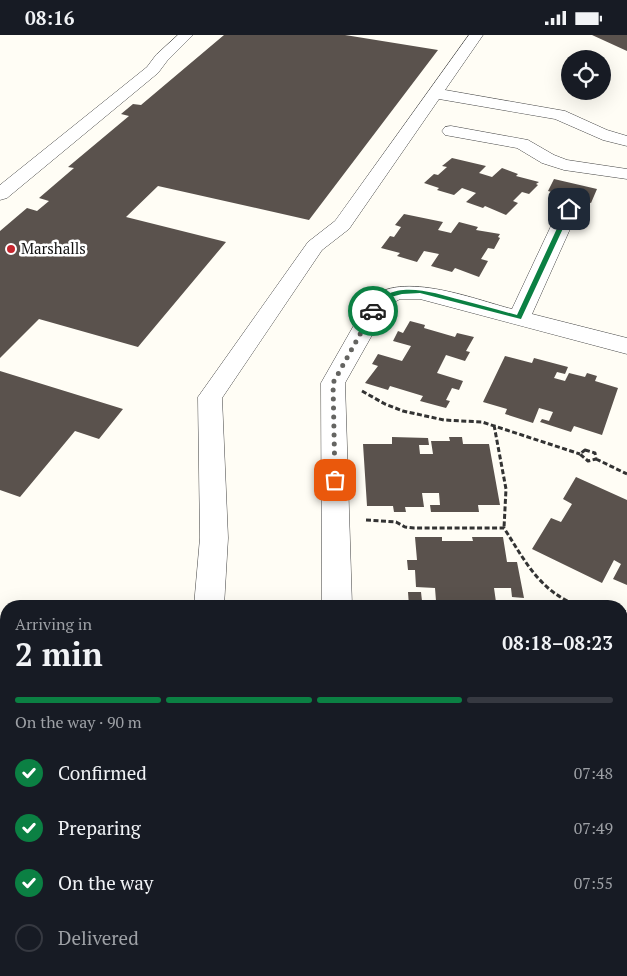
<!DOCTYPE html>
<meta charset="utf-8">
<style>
:root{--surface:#171b24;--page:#20242c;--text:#f1f3f6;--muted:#9ea1a6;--line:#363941;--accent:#0b8043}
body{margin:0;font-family:"PT Serif",serif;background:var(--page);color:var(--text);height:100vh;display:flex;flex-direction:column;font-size:19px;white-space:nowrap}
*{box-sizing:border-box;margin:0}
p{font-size:16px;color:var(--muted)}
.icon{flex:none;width:28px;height:28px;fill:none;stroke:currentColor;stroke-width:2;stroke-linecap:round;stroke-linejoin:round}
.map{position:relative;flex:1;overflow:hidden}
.drawer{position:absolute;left:0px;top:565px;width:628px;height:376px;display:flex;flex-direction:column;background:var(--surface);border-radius:20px 20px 0 0;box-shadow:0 5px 20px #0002}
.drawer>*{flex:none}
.buttons{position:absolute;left:561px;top:15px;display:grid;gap:10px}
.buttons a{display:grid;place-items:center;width:50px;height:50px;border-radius:50%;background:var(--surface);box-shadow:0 5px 20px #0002;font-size:25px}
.pin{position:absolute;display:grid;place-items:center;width:42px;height:42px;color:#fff;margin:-21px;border-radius:10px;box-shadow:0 2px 8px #0006}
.courier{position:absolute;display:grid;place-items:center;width:50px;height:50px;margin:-25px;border:4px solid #0b8043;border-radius:50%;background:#fff;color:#222;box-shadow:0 1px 6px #0007}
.head em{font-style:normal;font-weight:700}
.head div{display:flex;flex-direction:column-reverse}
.head{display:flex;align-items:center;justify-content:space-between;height:85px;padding:0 15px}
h1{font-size:32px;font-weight:700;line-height:38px}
.bar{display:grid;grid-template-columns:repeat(4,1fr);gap:8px 5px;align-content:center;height:60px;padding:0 15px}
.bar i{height:6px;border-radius:4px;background:var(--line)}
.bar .on{background:var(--accent)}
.bar p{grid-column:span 4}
ol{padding:0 15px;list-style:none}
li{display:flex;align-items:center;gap:15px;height:55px}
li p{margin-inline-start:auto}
li .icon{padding:5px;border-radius:50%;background:var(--accent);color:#fff;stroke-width:4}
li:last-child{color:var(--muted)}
li i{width:28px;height:28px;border:2px solid var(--line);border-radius:50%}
.status{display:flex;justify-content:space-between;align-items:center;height:35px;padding:0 25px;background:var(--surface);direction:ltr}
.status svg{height:14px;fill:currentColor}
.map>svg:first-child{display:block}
</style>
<div class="status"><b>08:16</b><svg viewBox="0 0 49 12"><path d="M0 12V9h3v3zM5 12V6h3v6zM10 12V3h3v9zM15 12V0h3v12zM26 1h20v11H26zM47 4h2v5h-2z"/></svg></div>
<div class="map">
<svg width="627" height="941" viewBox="0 0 627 941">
<rect width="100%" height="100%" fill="#fffdf5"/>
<path fill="#5a524d" d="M224 0H345L438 15 309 185 158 151 126 182 226 207 138 312 39 284 0 323V196L27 173 37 176 49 166 39 163 74 133 68 132 129 81 121 79 133 69 141 70Z
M592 0H627V16Z
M452 123 486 131 479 138 492 142 502 133 518 139 516 141 539 147 536 149 538 150 529 159 522 157 513 166 518 168 506 180 485 171 483 173 466 167 476 158 462 153 454 160 437 155 439 153 424 148 434 139 438 140 447 132 442 131Z
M554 144 597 154 591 168 548 156Z
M404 179 443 187 438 195 451 198 459 187 478 192 476 195 500 199 498 202 500 203 494 214 488 213 481 224 488 226 479 242 455 233 452 237 431 231 439 219 424 216 417 227 397 221 400 218 381 213 390 201 394 202 401 192 395 190Z
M410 286 425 290 424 293 455 302 457 298 474 302 466 316 470 317 465 326 446 320 437 338 463 346 459 355 452 353 446 365 450 366 446 373 420 366 423 361 390 351 388 355 365 348 378 331 372 329 378 319 402 326 411 311 393 306 398 296 403 298Z
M505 321 532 328 534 323 568 332 565 339 557 337 554 343 565 346 569 338 585 342 587 338 597 341 595 346 618 353 602 400 574 391 571 397 540 387 542 384 549 386 553 377 539 373 533 388 505 379 507 374 483 367Z
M0 336 123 374 99 404 75 396 20 462 0 455Z
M392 402 428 403 429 410H419L420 419H433L431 406H450L449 402H462L463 409H489L500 470H478L479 477H431L430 470H440L439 458H422L424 472H405L406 477H394L393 471H367L363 409H392Z
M576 442 627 465V550L613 544 621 529 614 525 602 548 532 514 551 483 561 487 572 469 563 464Z
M415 502H442V506H473L472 502H503L507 527H517L524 563 512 562 511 553H494L496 567 515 568 516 571H409L408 557H421L422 566H436L435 553 416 552 415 535H408L407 525H417Z
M621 602H627V746H621Z
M0 603H6V935H121L120 941H0Z"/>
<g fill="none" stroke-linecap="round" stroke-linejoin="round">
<defs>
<path id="minor" d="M178 0H193L167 26 158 38 7 163 0 165V150L147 32 156 20Z
M469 0H483L445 55 565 76 607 95 627 101V111L603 105 555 84 439 64 349 194 322 215 222 363 228 503 224 571H194L200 503 198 362 308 207 335 186Z
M451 91 528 105 554 120 567 125 627 134V144L564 135 542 128 517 113 445 100 442 96 445 92Z
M569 168 576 170 579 174 532 279 627 303V319L420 264H400L389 270 345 348 352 571H322L321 348 366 269C392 231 476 265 512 274L559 174 562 170Z
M621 872H627V912H621Z
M158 935H198V941H158Z"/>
</defs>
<use href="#minor" stroke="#444" stroke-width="1"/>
<path stroke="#333" stroke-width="3" stroke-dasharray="5 2.5" stroke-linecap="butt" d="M362 356 385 369 403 376 444 385 482 387 580 419
M494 390 506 454 504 493
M585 415 595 418 596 424 588 426 580 419Z
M596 424 627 439
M366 485 396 487 405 492 414 493H504C525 526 540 557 579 571
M621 576 627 577"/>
<use href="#minor" fill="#fff" fill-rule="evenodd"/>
</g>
<path fill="#0b8043" d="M569 172 572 174 521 284 420 258 402 259 387 263 380 270 375 277 370 276C389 242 431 257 461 265 480 270 498 275 517 280L566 174Z"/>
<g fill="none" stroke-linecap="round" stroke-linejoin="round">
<path stroke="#646461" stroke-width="5" stroke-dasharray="0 9" d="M335 445 333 348 373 276"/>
</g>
<circle fill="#c4262e" stroke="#fff" stroke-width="2" cx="11" cy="214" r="5"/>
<g text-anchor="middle" stroke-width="5" stroke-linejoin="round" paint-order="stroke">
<g font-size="15" fill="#111" stroke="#fff" text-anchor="start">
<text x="21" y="219">Marshalls</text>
</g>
</g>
</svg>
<div class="buttons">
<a><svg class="icon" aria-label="locate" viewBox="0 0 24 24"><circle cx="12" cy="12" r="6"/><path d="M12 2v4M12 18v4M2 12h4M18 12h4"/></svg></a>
</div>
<div class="pin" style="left:335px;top:445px;background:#ea580c"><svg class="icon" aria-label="bag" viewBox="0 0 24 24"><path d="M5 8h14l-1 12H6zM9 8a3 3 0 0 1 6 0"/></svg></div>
<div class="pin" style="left:569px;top:174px;background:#1f2937"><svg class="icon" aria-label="home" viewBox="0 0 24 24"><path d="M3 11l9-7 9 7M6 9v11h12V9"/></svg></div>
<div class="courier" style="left:373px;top:276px"><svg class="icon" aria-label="car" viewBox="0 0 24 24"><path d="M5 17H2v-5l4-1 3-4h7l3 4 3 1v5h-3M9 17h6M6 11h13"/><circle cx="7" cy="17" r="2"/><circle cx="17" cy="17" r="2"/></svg></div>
<section class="drawer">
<div class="head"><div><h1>2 min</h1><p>Arriving in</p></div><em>08:18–08:23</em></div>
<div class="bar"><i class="on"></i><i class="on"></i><i class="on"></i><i></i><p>On the way · 90 m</p></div>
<ol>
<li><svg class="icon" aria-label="check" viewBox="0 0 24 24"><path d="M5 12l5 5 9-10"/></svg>Confirmed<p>07:48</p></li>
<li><svg class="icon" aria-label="check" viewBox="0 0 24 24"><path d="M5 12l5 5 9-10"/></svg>Preparing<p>07:49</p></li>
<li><svg class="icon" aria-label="check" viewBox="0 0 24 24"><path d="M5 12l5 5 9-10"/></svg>On the way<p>07:55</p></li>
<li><i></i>Delivered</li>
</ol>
</section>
</div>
